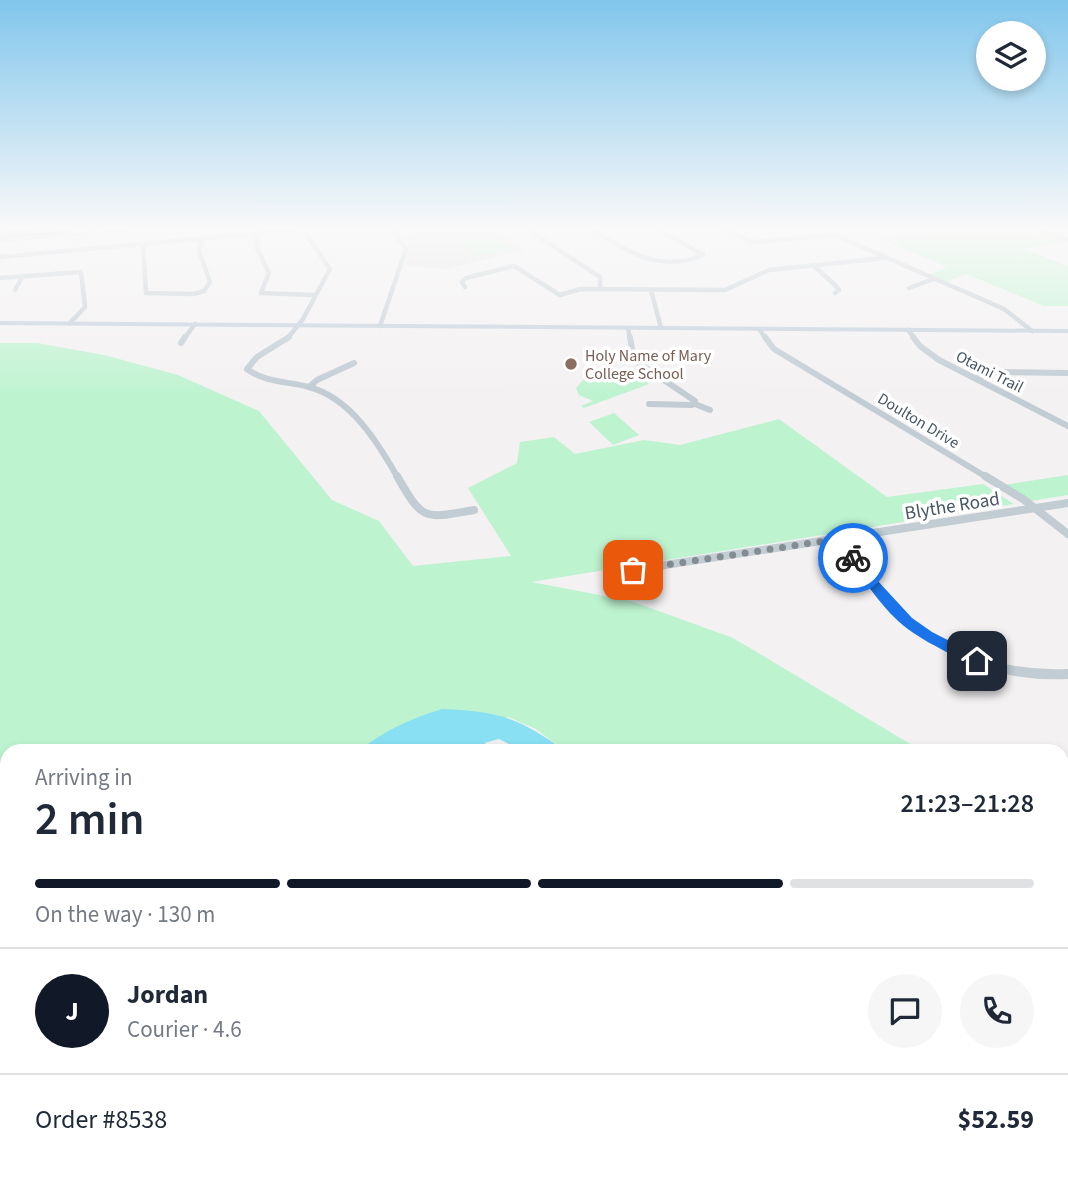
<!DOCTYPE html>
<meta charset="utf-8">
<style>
:root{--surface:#fff;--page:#f6f6f7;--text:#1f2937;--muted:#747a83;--line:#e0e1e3;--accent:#111827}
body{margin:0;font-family:"Source Sans 3",sans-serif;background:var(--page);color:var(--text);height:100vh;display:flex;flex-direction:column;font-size:26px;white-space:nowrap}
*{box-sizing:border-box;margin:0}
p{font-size:23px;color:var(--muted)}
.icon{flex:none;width:38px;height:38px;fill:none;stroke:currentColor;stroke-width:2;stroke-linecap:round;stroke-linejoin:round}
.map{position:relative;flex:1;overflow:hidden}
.details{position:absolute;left:0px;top:744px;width:1069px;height:436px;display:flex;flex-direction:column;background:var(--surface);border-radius:21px 21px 0 0;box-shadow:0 4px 10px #0003}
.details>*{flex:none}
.fabs{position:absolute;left:976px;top:21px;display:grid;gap:14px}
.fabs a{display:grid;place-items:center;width:70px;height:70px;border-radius:50%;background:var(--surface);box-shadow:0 4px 10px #0003;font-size:35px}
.pin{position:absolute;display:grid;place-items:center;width:60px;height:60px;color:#fff;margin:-30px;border-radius:14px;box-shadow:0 4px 10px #0006}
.courier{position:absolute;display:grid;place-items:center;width:70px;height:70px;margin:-35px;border:5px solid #1a73e8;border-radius:50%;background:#fff;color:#222;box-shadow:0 2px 9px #0007}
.headline em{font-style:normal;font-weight:600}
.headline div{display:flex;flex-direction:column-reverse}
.headline{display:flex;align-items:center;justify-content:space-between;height:119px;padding:0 35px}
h1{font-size:46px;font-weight:600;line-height:52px}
.bar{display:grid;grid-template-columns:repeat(4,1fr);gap:10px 7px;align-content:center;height:84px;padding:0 35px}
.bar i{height:9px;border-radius:5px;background:var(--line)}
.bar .active{background:var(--accent)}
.bar p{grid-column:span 4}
.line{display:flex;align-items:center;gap:18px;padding:0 35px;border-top:2px solid var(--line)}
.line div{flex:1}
.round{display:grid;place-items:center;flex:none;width:74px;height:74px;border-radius:37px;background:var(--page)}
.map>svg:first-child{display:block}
</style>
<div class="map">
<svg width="1068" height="1179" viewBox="0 0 1068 1179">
<rect width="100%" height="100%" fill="#f3f1f1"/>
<path fill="#e4e2e3" d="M436 230H495L525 250 446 269 406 266 409 243 404 236Z"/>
<path fill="#bef3d0" d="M960 230H1036L1068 241 1023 249 1068 266V306H1044L966 274 945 282 929 275 947 267 878 238Z
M497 234 501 242 513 250 474 256 463 239Z
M0 343H37L104 355 178 375 259 411 332 500 379 521 413 566 511 556 468 488 517 463 520 442 554 437 575 454 644 440 680 445 779 419 887 497 983 484 1014 504 531 582 631 601 733 638 912 745 915 751H565L536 729 508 717 473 751H7V1172H835L841 1179H0Z
M619 369 636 371 649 384 584 408 581 406 593 401 579 395 576 388 583 380Z
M614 413 639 435 613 445 589 422Z
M1068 475V495L1031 501 1003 485Z
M1062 914 1068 918V1179H891L886 1173 1062 1172Z"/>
<path fill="#88e0f2" d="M442 709C498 711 520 718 565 751H523L499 739 484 743 504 751H359C385 730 410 719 442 709Z"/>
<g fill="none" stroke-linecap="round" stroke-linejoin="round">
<defs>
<path id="highway" d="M44 230H71L0 238V234Z"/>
</defs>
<use href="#highway" stroke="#7190ae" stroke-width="4"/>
<path stroke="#c1ccd3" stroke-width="4.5" d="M528 230 600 277V289
M593 230C631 253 659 273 703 255L660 230
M725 230 752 242 835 235 1004 309 1032 331
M1039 230 1068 240
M257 235 256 246 269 273 261 293 315 295
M143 245 146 293 193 294 204 291 210 282 199 251 201 240
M0 257 295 230
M814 266 837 287 839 290 835 293
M0 278 81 272 85 307 70 323
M465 287 462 282 466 278 514 266 560 295 581 289 725 290 769 270 884 258
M909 288 933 279
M15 290 23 276
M651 290 661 328
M380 326 406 249 393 230
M628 328 630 339
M759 329 766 339
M908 330 915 339
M184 339 195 324
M287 339 303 319 330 269 303 230"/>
<path stroke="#c1ccd3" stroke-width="6" d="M289 337 257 357 247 369C266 383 287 381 309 387 351 398 378 443 398 478
M630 337 634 360 695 401 692 405 649 404
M765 337 774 349 988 478
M913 337 920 346 939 360 1068 426
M181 343 185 337
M976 378 996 372 1068 373
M309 387 317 380 354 363
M695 404 710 410"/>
<path stroke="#c1ccd3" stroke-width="8" d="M397 476C423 521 423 519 474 510
M985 476 1023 499 1068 534
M838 539C879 591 902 629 966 656
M633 570 1068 503"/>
<path stroke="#c1ccd3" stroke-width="10" d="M962 655C996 670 1030 676 1068 674"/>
<path fill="#c1cdd9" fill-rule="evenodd" d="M108 230H131L128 232 0 242V238Z
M0 321 1068 329V333L0 325Z"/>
<use href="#highway" fill="#86a6c2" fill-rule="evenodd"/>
</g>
<linearGradient id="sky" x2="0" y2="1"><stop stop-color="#81c6ec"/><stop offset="0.58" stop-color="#faf9f9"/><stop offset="1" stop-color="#faf9f9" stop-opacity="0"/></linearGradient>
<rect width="1068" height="395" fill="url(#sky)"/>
<path fill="#1a73e8" d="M853 554 912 618 932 632 981 657V665H972C944 650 912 637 890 613 875 597 863 578 849 561L848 558Z"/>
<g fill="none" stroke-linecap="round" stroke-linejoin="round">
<path stroke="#838c93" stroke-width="7" stroke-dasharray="0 12.6" d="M633 570 838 539 853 558"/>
</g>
<circle fill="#8d6e63" stroke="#fff" stroke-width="2.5" cx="571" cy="364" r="7"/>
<g text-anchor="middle" stroke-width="7" stroke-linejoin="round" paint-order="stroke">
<g font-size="16" fill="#785e54" stroke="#fff" text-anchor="start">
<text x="585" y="361">Holy Name of Mary<tspan x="585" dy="18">College School</tspan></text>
</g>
<g font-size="16" fill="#475560" stroke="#fff">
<text transform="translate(990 371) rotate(27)" y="6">Otami Trail</text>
<text transform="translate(919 420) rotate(31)" y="6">Doulton Drive</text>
</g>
<g font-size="19" fill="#475560" stroke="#fff">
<text transform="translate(952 505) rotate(-9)" y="7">Blythe Road</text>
</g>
</g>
</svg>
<div class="fabs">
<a><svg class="icon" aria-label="layers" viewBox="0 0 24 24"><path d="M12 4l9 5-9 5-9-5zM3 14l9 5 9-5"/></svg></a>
</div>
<div class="pin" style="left:633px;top:570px;background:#ea580c"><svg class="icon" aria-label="bag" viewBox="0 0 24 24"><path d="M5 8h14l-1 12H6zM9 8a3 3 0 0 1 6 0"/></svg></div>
<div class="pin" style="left:977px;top:661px;background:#1f2937"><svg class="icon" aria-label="home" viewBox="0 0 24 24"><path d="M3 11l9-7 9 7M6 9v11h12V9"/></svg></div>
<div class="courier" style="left:853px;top:558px"><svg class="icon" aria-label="bike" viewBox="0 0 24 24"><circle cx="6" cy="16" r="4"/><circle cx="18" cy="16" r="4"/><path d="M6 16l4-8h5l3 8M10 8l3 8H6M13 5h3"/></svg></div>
<section class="details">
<div class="headline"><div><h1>2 min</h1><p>Arriving in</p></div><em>21:23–21:28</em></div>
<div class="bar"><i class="active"></i><i class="active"></i><i class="active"></i><i></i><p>On the way · 130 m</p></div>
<div class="line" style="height:126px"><b class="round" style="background:var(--accent);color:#fff">J</b><div><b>Jordan</b><p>Courier · 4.6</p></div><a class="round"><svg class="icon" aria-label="chat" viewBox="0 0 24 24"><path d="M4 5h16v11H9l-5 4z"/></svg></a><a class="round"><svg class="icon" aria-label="phone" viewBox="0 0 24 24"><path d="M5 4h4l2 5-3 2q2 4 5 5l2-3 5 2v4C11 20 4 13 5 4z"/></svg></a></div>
<div class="line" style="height:91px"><div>Order #8538</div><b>$52.59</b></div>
</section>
</div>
